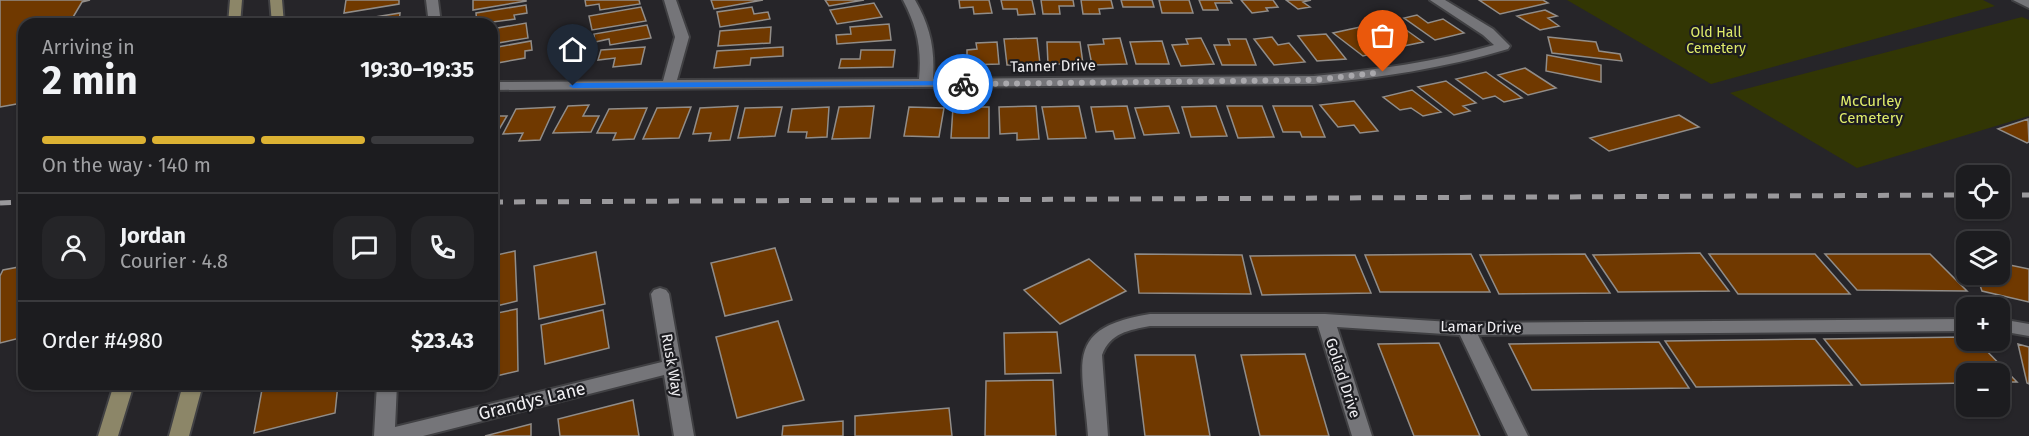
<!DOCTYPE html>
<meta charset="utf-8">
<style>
:root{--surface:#1c1c1f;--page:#252528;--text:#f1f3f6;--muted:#a0a1a4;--line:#3a3a3d;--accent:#dcb233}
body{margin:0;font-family:"Fira Sans",sans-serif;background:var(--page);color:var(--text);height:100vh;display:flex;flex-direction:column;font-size:22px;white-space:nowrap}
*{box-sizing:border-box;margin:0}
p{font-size:20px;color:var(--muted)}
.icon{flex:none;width:33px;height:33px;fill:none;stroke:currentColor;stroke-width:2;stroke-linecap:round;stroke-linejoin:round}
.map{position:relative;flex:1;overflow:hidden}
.side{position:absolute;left:18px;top:18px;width:480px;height:372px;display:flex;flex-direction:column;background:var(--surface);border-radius:18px;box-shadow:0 2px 4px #0004,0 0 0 2px var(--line)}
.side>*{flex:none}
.buttons{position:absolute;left:1956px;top:165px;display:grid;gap:12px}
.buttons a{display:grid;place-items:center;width:54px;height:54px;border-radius:12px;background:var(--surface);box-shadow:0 2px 4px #0004,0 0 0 2px var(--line);font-size:30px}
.pin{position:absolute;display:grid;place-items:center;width:51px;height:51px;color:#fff;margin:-62px -26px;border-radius:50% 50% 50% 0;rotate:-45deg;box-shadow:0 0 6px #0007}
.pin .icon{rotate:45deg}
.courier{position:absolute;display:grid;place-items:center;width:60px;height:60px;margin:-30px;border:4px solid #1a73e8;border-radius:50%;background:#fff;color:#222;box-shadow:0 2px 8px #0007}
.head em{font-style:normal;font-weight:700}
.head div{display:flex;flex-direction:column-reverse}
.head{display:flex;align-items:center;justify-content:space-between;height:102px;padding:0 24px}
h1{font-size:39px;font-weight:700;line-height:45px}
.bar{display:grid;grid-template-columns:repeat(4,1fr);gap:9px 6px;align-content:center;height:72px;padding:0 24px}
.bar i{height:8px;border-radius:4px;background:var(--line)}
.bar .active{background:var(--accent)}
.bar p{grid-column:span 4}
.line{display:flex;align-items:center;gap:15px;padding:0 24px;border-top:2px solid var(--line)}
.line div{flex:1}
.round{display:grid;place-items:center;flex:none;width:63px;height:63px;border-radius:18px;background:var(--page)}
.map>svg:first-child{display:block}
</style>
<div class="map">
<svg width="2029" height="436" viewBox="0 0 2029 436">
<rect width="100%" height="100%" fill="#262529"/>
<path fill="#323604" d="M1567 0H1983L1995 6 1711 84Z
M2022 17 2029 20V116L1857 168 1730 93Z"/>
<path fill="#703900" stroke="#918d89" stroke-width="1.5" d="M0 0H90L82 2 69 24H24V100L22 103 0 107Z
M346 0H399V4L344 13Z
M473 0H526V1L473 10Z
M585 0H639L640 4 600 10 599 4 586 6Z
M711 0H763L714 9Z
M825 0H864L829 6Z
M959 0H989L992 13 974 14 973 7 960 8Z
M1001 0H1032L1035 14 1018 15 1017 9H1003Z
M1041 0H1073L1074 6H1059L1060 14H1043Z
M1081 0H1111L1113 8 1099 9 1100 14H1083Z
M1121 0H1152L1154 7H1123Z
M1159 0H1189L1193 13H1162Z
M1199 0H1230L1232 3H1215L1218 10H1203Z
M1241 0H1273L1278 7 1266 8 1268 11 1252 13Z
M1286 0H1311L1303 2 1310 7 1298 9Z
M1479 0H1543L1548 3 1500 14Z
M874 3 882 17 837 24 830 10Z
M526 5 527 13 514 15 515 19 477 24 476 13Z
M641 7 646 21 592 30 589 16Z
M752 7 754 14 768 12 770 19 720 27 717 12Z
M1545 10 1557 16 1548 18 1559 26 1540 30 1517 16Z
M400 13 399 24H356L357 20Z
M1417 15 1428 23 1443 19 1464 33 1435 40 1404 18Z
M526 23 528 38 492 44V29Z
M1385 23 1393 29 1402 27 1423 42 1399 47 1370 26Z
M889 24 891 40 837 44 836 35 851 34 850 27Z
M647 25 651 38 610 45 609 39 595 42 594 34Z
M771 27 770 43 718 46 720 31Z
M1360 27 1391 49 1363 56 1333 33Z
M1326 34 1346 59 1317 61 1298 36Z
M1272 37 1278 45 1289 43 1305 62 1274 65 1254 39Z
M1548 37 1596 42 1599 51 1620 54 1622 61 1552 53Z
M1037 38 1040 64 1007 65 1004 39Z
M1120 38 1127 64 1092 65 1088 45 1104 44 1103 39Z
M1201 38 1214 64 1181 66 1172 45 1188 44 1186 39Z
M1228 39H1246L1256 65H1222L1214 45H1230Z
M531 41 532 50 525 51V58L492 64V48Z
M1162 41 1169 64H1136L1130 42Z
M997 42 999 64 967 65V50L977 49 976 43Z
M1047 42H1080L1083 64H1048Z
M645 47 641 64 613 67 615 58 598 60 601 50Z
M783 47V56L751 58 750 65 714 68 717 51Z
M861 50H895L893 67 839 68 841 59H860Z
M1547 55 1601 65V82L1546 71Z
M1525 68 1556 88 1528 95 1498 75Z
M1486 72 1522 98 1504 102 1495 96 1483 99 1456 79Z
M1446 81 1476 103 1463 106 1470 111 1454 115 1418 87Z
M1412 90 1441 112 1423 116 1411 108 1400 110 1383 97Z
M1354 101 1378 131 1360 133 1354 125 1338 127 1320 105Z
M589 105 583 116H599L591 132 553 133 568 106Z
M738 106 730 140 709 141 711 133 693 134 700 108Z
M874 106 870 138 832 139 839 107Z
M1036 106 1039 139 1017 140V133L1000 134 999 107Z
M1079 106 1086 138 1048 139 1042 107Z
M1127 106 1135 138 1115 139 1113 131 1096 132 1091 107Z
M1169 106 1179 133 1144 135 1135 108Z
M1216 106 1227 136 1191 137 1182 107Z
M1227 106H1262L1274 137 1238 138Z
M1273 106H1312L1325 137H1302L1300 132H1283Z
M555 107 540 140 519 141 523 133 503 134 516 109Z
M691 107 679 138 643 139 657 108Z
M782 107 775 136 738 138 745 108Z
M829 107 827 137 806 138 807 132H788L792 109Z
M909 107 944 108 939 137 904 136Z
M953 107H989V138H951Z
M647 108 634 139 613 140 616 133H597L609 109Z
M1679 115 1699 127 1609 151 1590 138Z
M492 116H507L497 133H492Z
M2028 119 2029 142 2027 143 1998 129Z
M775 248 792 300 725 316 711 263Z
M515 251 517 301 492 307V256Z
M596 252 605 304 539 319 534 266Z
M1700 253 1729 291 1618 292 1593 255Z
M1135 254 1242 255 1251 294 1139 293Z
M1471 254 1490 292H1380L1365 255Z
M1585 254 1610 293 1499 294 1480 255Z
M1709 254H1815L1850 294H1738Z
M1825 254H1930L1967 291 1857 290Z
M1355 255 1371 293 1262 295 1250 256Z
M1089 259 1126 291 1060 324 1024 290Z
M2000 263 2029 269V302L1982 291 1976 274H2000Z
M24 266V337L0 343V276L3 270Z
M517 309 518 371 492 377V314Z
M603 310 609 348 545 364 541 325Z
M778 321 804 400 737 418 716 337Z
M1057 332 1061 373 1005 374 1004 333Z
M1966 337V340H1976L2017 382H2000V374H1966V383L1861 385 1824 339Z
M1815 339 1852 385 1696 387 1665 341Z
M1659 342 1689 388 1532 390 1509 344Z
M1439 343 1480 436H1414L1378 344Z
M2018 344 2029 347V384L2027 383Z
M1305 354 1329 436H1260L1241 355Z
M1135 355H1195L1210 436H1145Z
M1053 380 1056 436H985L986 381Z
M263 384H338L335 413 254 433Z
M633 400 639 436H560L558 419Z
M949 408 952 436H855V416Z
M843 421V436H782L783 426Z
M531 424V436H485Z"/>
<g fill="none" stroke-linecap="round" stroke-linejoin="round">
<defs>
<path id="minor" d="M426 0H438L441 24H429Z
M664 0H676L689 37 677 80 919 79C922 48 917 27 903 0H915C930 26 935 48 933 79L1314 76C1374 70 1436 62 1494 45L1483 35 1430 0H1445L1493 29 1510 46 1508 49C1445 68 1379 78 1314 84L492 90V82L663 81 675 37Z
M660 288 666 290 669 294 694 436H674L664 375 423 436H374L377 384H397L395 427 662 362 651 294 654 290Z
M1150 314H1325L1466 323 1966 319V331L1478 335 1528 436H1508L1460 335 1337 327 1372 436H1352L1318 326H1150C1129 330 1110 333 1102 355L1108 436H1088C1083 364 1062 328 1150 314Z
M2000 319 2029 324V336L2000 331Z"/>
<path id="tertiary" d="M2013 0H2029V8Z"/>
<path id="secondary" d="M230 0H242L240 24H228Z
M270 0H282L284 24H272Z
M114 384H134L118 436H98Z
M183 384H203L189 436H169Z"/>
</defs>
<use href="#minor" stroke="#404043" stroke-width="4"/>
<use href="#tertiary" stroke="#404043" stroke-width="4"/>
<use href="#secondary" stroke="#404043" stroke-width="4"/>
<use href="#minor" fill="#757579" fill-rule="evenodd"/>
<use href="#tertiary" fill="#757579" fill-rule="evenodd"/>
<use href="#secondary" fill="#8c8668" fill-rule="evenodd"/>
<path stroke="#9a999c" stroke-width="5" stroke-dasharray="11 11" stroke-linecap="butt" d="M2000 195H2029
M492 202 1966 195
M0 203 24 202"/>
</g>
<path fill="#1a73e8" d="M963 81 967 84 966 85 573 88 569 86 573 83Z"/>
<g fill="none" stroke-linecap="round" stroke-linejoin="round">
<path stroke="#a9a8ac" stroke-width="6" stroke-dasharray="0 10.8" d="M963 84 1314 80 1383 72"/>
</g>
<g text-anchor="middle" stroke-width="4.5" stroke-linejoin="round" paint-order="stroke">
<g font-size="14" fill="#dfeb6a" stroke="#1c1c20">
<text x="1716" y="37">Old Hall<tspan x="1716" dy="16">Cemetery</tspan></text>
</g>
<g font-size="15" fill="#f0eff2" stroke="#1c1c20">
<text transform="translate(1053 66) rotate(-1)" y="5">Tanner Drive</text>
<text transform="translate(1481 327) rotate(1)" y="5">Lamar Drive</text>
<text transform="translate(672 365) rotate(80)" y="5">Rusk Way</text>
<text transform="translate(1343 378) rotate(72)" y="5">Goliad Drive</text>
</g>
<g font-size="15" fill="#dfeb6a" stroke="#1c1c20">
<text x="1871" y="106">McCurley<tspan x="1871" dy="17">Cemetery</tspan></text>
</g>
<g font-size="18" fill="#f0eff2" stroke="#1c1c20">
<text transform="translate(532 401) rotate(-14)" y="6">Grandys Lane</text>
</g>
</g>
</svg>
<div class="buttons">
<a><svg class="icon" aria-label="locate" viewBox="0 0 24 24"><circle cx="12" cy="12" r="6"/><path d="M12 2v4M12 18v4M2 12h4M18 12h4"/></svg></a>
<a><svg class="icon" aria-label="layers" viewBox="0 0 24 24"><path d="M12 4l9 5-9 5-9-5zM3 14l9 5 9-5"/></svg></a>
<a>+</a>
<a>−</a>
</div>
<div class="pin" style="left:1383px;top:72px;background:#ea580c"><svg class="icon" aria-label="bag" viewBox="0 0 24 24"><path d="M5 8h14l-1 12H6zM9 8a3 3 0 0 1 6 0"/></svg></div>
<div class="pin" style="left:573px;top:86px;background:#1f2937"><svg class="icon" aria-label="home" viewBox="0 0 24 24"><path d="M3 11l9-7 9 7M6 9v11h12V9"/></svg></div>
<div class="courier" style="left:963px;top:84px"><svg class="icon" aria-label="bike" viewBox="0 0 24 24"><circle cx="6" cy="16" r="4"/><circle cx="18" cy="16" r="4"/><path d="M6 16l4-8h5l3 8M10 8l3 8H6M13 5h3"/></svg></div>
<section class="side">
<div class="head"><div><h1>2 min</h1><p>Arriving in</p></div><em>19:30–19:35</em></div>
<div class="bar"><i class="active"></i><i class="active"></i><i class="active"></i><i></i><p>On the way · 140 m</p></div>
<div class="line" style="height:108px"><a class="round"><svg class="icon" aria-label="person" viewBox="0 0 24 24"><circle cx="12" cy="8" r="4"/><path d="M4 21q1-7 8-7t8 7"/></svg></a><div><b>Jordan</b><p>Courier · 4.8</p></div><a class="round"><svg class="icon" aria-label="chat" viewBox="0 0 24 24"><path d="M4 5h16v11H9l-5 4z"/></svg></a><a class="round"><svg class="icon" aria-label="phone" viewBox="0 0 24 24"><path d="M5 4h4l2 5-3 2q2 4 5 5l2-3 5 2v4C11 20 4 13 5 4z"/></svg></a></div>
<div class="line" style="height:78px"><div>Order #4980</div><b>$23.43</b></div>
</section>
</div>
